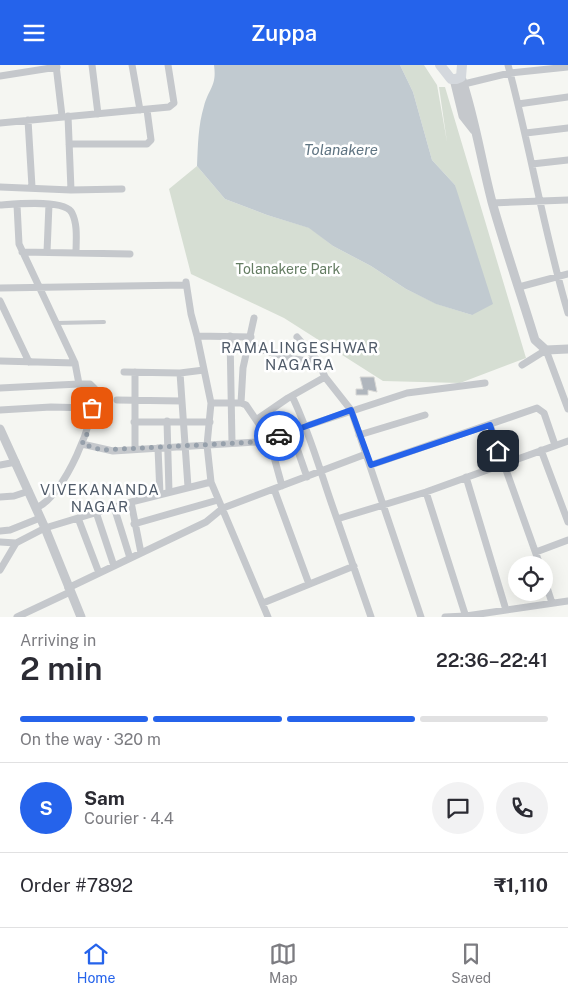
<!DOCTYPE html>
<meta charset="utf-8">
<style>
:root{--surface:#fff;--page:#f2f2f3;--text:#2b2b33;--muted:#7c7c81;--line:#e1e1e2;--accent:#2563eb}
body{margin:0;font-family:"Public Sans",sans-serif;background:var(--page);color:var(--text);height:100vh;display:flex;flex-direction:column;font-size:19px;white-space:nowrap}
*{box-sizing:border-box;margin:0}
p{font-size:16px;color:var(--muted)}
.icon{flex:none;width:28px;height:28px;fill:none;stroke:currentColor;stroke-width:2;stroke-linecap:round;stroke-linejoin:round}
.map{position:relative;height:552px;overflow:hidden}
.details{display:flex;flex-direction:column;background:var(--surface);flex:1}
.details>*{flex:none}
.controls{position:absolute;left:508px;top:491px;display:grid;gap:10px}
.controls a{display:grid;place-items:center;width:45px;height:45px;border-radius:50%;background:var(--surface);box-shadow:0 5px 20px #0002;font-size:25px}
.pin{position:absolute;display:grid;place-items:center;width:42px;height:42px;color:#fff;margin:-21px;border-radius:10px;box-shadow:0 2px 8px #0006}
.courier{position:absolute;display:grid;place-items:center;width:50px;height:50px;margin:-25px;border:4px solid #2563eb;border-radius:50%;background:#fff;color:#222;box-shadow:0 1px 6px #0007}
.overview em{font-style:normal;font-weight:600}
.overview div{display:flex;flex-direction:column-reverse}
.overview{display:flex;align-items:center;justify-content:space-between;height:85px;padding:0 20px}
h1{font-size:32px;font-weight:600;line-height:38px}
.bar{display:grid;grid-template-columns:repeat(4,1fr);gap:8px 5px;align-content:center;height:60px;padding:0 20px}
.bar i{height:6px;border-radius:4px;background:var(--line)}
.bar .on{background:var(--accent)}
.bar p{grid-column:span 4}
.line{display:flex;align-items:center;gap:12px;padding:0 20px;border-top:1px solid var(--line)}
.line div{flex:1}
.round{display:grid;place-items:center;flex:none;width:52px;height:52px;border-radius:26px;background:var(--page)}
header{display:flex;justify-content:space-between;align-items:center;height:65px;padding:0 20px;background:var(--accent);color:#fff;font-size:22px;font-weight:600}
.tab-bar{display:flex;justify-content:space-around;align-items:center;height:70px;border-top:1px solid var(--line);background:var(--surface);font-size:14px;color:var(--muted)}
.tab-bar a{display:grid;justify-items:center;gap:2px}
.tab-bar .on{color:var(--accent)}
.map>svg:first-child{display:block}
</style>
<header><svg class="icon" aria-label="menu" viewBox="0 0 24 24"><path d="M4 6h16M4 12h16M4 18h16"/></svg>Zuppa<svg class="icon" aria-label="person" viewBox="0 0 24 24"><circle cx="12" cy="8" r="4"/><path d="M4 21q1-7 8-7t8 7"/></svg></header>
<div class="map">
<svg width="568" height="552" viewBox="0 0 568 552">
<rect width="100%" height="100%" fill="#f5f6f2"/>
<path fill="#d6ded3" d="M400 0H424L437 20 447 77 439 22H445L526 293 460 318 383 316 284 253 191 209 169 124 197 101 225 134 267 150 310 163 333 181 371 201 406 224 437 239 472 250 455 120 432 95 413 27Z"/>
<path fill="#c1cad0" d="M214 0H400L413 27 432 95 455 120 493 239 472 250 436 239 406 224 371 201 333 181 309 163 267 150 225 134 197 101C198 80 198 61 204 41 209 23 217 21 214 0Z"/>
<path fill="#b0b6bd" stroke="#d7d7d5" d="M360 312H374L377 327 368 325V330H356V324H363Z"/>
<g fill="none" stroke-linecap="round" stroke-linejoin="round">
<path stroke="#c5c8cc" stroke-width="4" d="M56 258 104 257"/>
<path stroke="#c5c8cc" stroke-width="7" d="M56 0 62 51
M92 0 98 49
M132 0 140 45
M508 0C530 82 544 167 568 248
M0 11 57 2
M464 19 510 8 568 2
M518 39 568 32
M68 51 71 125
M28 55 32 122
M0 58 169 42 174 38 168 0
M526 68 568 63
M69 79H147L151 75 147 45
M532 99 568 95
M0 122 71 125 122 124
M492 138 568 135
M0 140C15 139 66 134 72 148 78 160 76 175 76 188
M17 140 19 179 75 298 79 319
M22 187 130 189
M47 187 49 139
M186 217 191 249 197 271 211 338 207 380 211 417 268 552
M519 222 568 209
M0 223 186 220
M0 236 29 297
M197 271 251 272
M230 271 232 378
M297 272 318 296 325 312 351 345 421 552
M248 280C271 287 294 297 318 296
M0 296 75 298
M522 300 546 285 568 344
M124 307 180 308 204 305
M135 307V384
M180 308 188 422
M0 323 79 319H90L95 324C96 354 65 431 36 443
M292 331C311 370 322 413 337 454
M117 335 182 336
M211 338H241L246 340 269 374 282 421
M241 338 243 303 254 253
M0 345 51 342 92 343
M256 355 288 333 325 312
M167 356 169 427
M134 357H210
M490 360 540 500
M291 366 307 412
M359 370 425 350
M82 379 113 386 257 377 407 328 485 318
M158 383 160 429
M541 385 568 457
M0 400 16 397
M371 400 537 343 544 348 555 380
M466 412 506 545
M274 424 309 519
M426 427 466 552
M0 432 14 431 29 426
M131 437 141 488
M114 442 130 493
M96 447 114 501
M78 453 99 508
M134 459 218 435
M0 466 10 465 40 453
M0 477 16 478
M536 487 568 475
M0 505 16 478 45 463 131 437 211 417
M544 513 552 538
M68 523 206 457 223 443 366 389
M263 538 354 501
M17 552 70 527
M371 552 337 454 426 427 568 376
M445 552 466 551 568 536"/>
<path stroke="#c5c8cc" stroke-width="9" d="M461 12C475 53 481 95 492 137 505 183 521 229 535 275L546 285 568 284
M454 14 463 51 474 65
M0 364 45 463 81 552"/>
<path stroke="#d4d8dd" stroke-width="10" d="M440 0 451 14H456L461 12 462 0"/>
</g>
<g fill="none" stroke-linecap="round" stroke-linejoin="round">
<path stroke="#96a0ab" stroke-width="5" stroke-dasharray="0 9" d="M92 343 87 369 82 379 102 385 257 377 279 371"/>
<path stroke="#2563eb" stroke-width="6" d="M279 371 351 345 371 400 490 360 498 386"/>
</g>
<g text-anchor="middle" stroke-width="5" stroke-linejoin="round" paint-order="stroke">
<g font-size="14" fill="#647c62" stroke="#fff">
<text x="288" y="209">Tolanakere Park</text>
</g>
<g font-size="15" font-style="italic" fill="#5f7482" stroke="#fff">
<text x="341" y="90">Tolanakere</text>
</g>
<g font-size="15" letter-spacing="1" fill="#515c6a" stroke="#fff">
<text x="300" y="288">RAMALINGESHWAR<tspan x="300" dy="17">NAGARA</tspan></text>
<text x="100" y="430">VIVEKANANDA<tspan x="100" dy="17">NAGAR</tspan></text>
</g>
</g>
</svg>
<div class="controls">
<a><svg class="icon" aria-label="locate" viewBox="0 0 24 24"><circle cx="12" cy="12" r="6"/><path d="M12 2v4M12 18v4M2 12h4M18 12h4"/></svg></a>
</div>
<div class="pin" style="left:92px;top:343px;background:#ea580c"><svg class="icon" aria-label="bag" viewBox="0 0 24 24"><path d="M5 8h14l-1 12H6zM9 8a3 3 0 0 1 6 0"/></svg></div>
<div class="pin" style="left:498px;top:386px;background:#1f2937"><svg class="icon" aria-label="home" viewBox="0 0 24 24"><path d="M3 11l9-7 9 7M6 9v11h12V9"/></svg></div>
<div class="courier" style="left:279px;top:371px"><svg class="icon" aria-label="car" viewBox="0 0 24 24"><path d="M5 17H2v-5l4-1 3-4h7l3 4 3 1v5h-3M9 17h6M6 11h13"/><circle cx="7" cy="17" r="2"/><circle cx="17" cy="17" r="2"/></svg></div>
</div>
<section class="details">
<div class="overview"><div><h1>2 min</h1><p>Arriving in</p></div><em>22:36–22:41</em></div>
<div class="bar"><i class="on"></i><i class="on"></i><i class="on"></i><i></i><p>On the way · 320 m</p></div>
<div class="line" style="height:90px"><b class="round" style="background:var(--accent);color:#fff">S</b><div><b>Sam</b><p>Courier · 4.4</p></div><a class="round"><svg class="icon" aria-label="chat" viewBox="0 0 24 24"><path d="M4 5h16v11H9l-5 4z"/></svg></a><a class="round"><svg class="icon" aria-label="phone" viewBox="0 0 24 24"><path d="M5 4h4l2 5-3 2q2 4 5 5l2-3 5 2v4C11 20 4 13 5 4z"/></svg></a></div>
<div class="line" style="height:65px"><div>Order #7892</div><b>₹1,110</b></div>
</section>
<nav class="tab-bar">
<a class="on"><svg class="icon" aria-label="home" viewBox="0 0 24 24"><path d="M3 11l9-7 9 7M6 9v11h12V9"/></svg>Home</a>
<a><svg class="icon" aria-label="map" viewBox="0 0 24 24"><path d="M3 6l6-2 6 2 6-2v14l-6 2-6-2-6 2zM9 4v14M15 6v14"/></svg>Map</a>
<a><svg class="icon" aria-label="saved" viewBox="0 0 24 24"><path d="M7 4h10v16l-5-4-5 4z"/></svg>Saved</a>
</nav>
